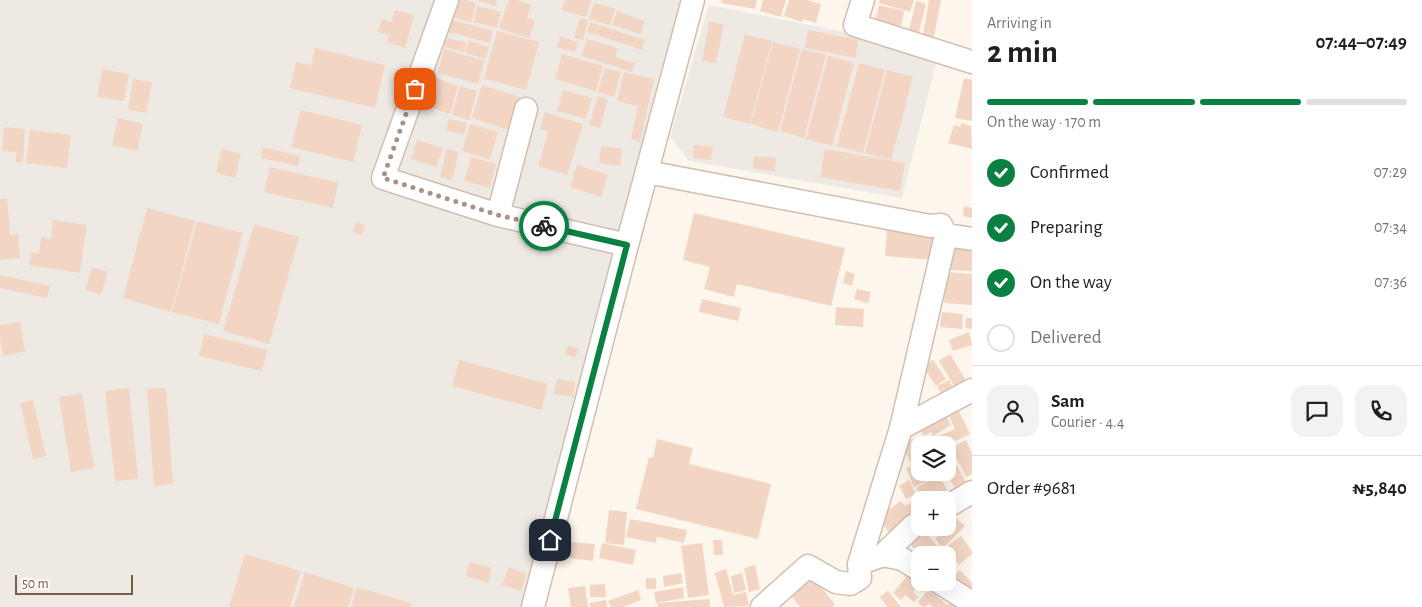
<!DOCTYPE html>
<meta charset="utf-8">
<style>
:root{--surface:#fff;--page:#f2f2f2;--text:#202124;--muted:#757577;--line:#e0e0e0;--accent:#0b8043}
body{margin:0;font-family:"Alegreya Sans",sans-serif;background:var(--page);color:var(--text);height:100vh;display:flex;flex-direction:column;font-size:19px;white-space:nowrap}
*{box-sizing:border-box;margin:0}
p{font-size:16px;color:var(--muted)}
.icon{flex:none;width:28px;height:28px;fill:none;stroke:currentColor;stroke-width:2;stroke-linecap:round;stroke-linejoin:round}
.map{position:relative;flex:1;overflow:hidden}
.details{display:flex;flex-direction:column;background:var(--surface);width:450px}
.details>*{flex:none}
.tools{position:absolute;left:911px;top:436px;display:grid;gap:10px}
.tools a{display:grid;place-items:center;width:45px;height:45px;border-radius:10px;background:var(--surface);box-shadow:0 5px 20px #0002;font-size:25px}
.scale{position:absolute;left:15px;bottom:12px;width:118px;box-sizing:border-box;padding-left:5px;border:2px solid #7a5c4d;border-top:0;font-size:14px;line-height:18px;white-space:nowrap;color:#7a5c4d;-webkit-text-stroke:4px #fffaf3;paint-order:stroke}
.pin{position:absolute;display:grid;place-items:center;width:42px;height:42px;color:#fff;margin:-21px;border-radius:10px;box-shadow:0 2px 8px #0006}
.courier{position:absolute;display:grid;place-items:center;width:50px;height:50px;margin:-25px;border:4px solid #0b8043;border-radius:50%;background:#fff;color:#222;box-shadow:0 1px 6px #0007}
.overview em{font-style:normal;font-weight:700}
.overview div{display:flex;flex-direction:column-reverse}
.overview{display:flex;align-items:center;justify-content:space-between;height:85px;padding:0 15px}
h1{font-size:32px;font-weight:700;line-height:38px}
.bar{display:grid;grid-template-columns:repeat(4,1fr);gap:8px 5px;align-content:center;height:60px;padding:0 15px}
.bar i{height:6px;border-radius:4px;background:var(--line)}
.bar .current{background:var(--accent)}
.bar p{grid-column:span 4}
.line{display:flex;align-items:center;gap:12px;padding:0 15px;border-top:1px solid var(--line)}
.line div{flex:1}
.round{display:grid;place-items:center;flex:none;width:52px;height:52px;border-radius:15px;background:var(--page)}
ol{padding:0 15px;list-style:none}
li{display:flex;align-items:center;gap:15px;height:55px}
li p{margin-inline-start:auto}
li .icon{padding:5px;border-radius:50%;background:var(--accent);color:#fff;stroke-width:4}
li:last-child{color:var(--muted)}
li i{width:28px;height:28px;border:2px solid var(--line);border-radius:50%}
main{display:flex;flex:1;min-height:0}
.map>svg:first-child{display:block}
</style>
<main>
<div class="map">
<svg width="972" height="607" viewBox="0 0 972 607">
<rect width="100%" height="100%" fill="#fdf6ec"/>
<path fill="#efe9e4" d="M0 0H689L533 607H0Z
M709 5 939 51 902 198 689 161 670 137Z"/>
<path fill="#f3d5c3" d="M456 0H465L476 3 471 22 452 17Z
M475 0H497L495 6Z
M509 0H517L531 5 527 18 535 20 529 38 499 28Z
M565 0H591L586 17 562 10Z
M722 0H757L755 9 721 3Z
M763 0H786L781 17 760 11Z
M789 0H807L821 4 816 23 803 19 802 22 784 16Z
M880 0H914L910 12 879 3Z
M929 0H941L934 37 923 35Z
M916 1 926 4 919 32 909 30Z
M594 3 615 9 610 25 589 19Z
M879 5 904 11 901 26 875 21Z
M477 6 501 12 497 28 474 22Z
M395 10 414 15 405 48 387 42 389 35 378 32 382 19 391 22Z
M617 11 645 21 641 34 612 25Z
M580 18 588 20 583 40 574 38Z
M452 20 493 31 490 43 448 32Z
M590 22 645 40 642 50 587 32Z
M709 22 724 24 716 63 702 61Z
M808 30 859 40 855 58 805 48Z
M497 31 539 42 526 90 484 79Z
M745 34 772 41 750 124 723 117Z
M560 37 578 42 575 52 557 47Z
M446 38 466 42 464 52 444 47Z
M587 39 618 48 615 57 635 63 632 72 582 56Z
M469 41 489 47 485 59 465 53Z
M773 42 800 49 778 132 751 124Z
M315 48 385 65 375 108 290 88 296 62 311 65Z
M444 49 484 61 478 84 438 73Z
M802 49 826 55 804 138 780 131Z
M562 54 603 66 596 91 555 79Z
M828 56 854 63 832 146 806 139Z
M859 63 885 70 863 153 837 146Z
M605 68 621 72 614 97 598 92Z
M102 69 129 74 124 101 97 97Z
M887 70 913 77 891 160 865 153Z
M624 72 654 79 640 142 631 139 638 106 617 101Z
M435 78 458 86 450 114 426 106Z
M964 78 972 80V121L955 118Z
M133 79 152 82 146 113 128 109Z
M482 85 522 98 512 131 472 118Z
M460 86 477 91 469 120 452 115Z
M563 90 592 98 586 119 557 111Z
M598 96 608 99 600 128 589 125Z
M301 110 362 125 353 162 291 147Z
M545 112 583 124 567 175 538 166 548 132 540 129Z
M118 118 143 124 137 151 112 145Z
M449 119 467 123 464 135 446 130Z
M961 123 971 126 972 149 948 143 954 125 961 127Z
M470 124 498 132 490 160 462 151Z
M4 127 25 129 23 162H16V152L2 151Z
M30 130 71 135 67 168 26 163Z
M417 140 443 148 436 167 411 159Z
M694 145 713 147 711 160 693 158Z
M601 146 622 149 620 166 599 163Z
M263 147 300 156 298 166 261 158Z
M222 149 241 154 235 178 216 173Z
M447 149 459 152 452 180 440 177Z
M825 149 905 163 900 191 820 177Z
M754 156 776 158 775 171 753 169Z
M471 157 496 164 490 188 464 181Z
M577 165 608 175 601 197 570 187Z
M270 167 338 183 333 208 264 192Z
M7 198 10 235 18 234 20 258 0 260V199Z
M964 206 972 208V218L963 216Z
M147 208 195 221 171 312 123 298Z
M694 213 845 248 831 306 737 284 734 297 704 289 710 267 683 260Z
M53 220 87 225 80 273 29 265 31 252 39 253 41 237 51 239Z
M197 221 243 233 219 324 172 312Z
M356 222 365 225 362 235 353 232Z
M254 224 299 237 269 344 223 331Z
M887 227 936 231 934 260 885 256Z
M950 245 972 246V271L948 270Z
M92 267 108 272 101 295 85 290Z
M846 271 855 274 852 286 843 283Z
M946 272 972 274V305L944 303Z
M0 275 50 286 47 298 0 288Z
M857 289 871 292 868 303 854 299Z
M702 299 741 308 738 321 699 312Z
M836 307 864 309 863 327 835 325Z
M942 312 963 314 962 329 940 327Z
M966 318H972V329L965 328Z
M20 322 25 351 3 356 0 338V325Z
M969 332 972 345 953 351 949 340Z
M204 334 268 350 262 371 199 356Z
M568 345 579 349 575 358 565 354Z
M950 354 968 384 957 391 939 361Z
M459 360 548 384 541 410 452 386Z
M933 360 946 379 936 386 923 367Z
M557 379 575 382 573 397 554 394Z
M949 380 955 392 943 398 937 386Z
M129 388 138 479 115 481 105 391Z
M166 388 173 484 154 486 147 389Z
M82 393 94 468 71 472 59 397Z
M33 400 46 456 33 459 20 403Z
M958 409 970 434 947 445H925L924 443 955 429 948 414Z
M945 414 951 425 933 436 931 432 924 436 920 429Z
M917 437 921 445 920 472H933L935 477 914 487 906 468 912 466 902 444Z
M657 439 693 448 689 464 771 484 758 539 636 509 649 457 653 458Z
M966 440 972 453V474L966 477 954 453 951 455 948 449Z
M952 457 969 487 959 493 946 474 941 477 939 472H948V459Z
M939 475 951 498 948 500H922L916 488Z
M909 480 916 494 906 499 899 486Z
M917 498 920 502V517L892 537 878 517 901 501 905 506Z
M609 510 627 512 624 545 605 543Z
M956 518 965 526 943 548 935 539Z
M630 519 687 530 684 543 657 537 656 543 626 537Z
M923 529 940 549 933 555H919L909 542Z
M961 536 972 551V554L959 565 945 548Z
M713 540H722L723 555H714Z
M570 542 595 544 593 561 569 558Z
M602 543 636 550 633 565 599 558Z
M702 543 709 595 688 598 681 546Z
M245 554 301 571 290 607H229Z
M950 557 957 566 948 574V559Z
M470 562 492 568 488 583 466 576Z
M755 565 760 589 749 592 744 568Z
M509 567 527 574 521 591 502 585Z
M726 569 733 595 746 592 749 606 724 607 715 573Z
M960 570 972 583V601L951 577Z
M911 571 920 579V582H925L927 585 922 592 917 587 913 592 918 597 914 602 905 595 901 600 893 593Z
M305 572 354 588 348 607H294Z
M681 573 683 583 664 587 663 576Z
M742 573 746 590 734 593 731 576Z
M814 577 835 605 832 607H800L791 595Z
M646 578H656V589H646Z
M605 584 606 597H590V585Z
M585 586 588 607H571L568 588Z
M357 587 411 603 410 607H351Z
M683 587 684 598 656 603 654 592Z
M929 589 947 605 952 600 958 605 957 607H933L929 604 925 607H923L918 602Z
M638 590 641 600 623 607H611L608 601Z
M888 591 901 607H886L887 606 880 597Z
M710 599V607H658V603Z
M606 600 607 607H590V603Z"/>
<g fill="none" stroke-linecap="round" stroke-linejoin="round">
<defs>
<path id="minor" d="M447 0 383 178 498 215
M863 0 855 25 972 62
M526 109 498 215 627 245
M647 172 930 226 941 225 946 235
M901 428 972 390
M948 506 972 492
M883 555 902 559 920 570
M859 564 901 428 946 235 972 239
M939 582 972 603
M533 607 627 245 693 0
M762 607 808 566 836 582 850 584 860 578 859 564 883 555 913 526 920 522"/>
</defs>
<use href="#minor" stroke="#d1beb0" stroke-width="25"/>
<use href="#minor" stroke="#fff" stroke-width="22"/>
</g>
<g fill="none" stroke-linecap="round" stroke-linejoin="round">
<path stroke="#a89285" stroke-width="5" stroke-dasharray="0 9" d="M415 89 383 178 498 215 544 226"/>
<path stroke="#0b8043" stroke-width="6" d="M544 226 627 245 550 540"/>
</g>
</svg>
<div class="tools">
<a><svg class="icon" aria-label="layers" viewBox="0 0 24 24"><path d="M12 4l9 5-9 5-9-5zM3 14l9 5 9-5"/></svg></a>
<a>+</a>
<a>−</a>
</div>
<div class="scale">50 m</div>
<div class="pin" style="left:415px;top:89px;background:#ea580c"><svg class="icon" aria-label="bag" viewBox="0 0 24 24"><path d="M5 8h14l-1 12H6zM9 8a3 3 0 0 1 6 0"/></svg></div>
<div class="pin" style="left:550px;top:540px;background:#1f2937"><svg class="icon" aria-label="home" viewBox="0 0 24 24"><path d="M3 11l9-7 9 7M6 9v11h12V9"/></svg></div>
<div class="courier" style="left:544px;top:226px"><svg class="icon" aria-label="bike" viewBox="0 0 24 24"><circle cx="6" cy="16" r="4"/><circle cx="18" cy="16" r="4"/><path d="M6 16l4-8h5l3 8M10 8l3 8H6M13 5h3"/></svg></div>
</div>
<section class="details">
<div class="overview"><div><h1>2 min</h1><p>Arriving in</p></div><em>07:44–07:49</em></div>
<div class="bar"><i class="current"></i><i class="current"></i><i class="current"></i><i></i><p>On the way · 170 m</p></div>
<ol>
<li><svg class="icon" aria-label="check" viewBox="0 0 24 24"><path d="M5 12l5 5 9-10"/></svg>Confirmed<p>07:29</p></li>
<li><svg class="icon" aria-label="check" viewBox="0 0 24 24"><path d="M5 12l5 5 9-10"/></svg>Preparing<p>07:34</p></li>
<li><svg class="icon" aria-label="check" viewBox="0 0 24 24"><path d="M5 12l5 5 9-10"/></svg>On the way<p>07:36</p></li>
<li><i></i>Delivered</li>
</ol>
<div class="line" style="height:90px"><a class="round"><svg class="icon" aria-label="person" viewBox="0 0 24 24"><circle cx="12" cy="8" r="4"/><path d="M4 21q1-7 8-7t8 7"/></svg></a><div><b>Sam</b><p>Courier · 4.4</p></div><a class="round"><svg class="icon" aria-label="chat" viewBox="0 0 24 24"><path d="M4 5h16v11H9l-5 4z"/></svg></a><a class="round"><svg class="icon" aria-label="phone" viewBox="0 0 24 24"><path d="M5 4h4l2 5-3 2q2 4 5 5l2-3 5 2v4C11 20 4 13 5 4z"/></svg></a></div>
<div class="line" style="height:65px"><div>Order #9681</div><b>₦5,840</b></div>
</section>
</main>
